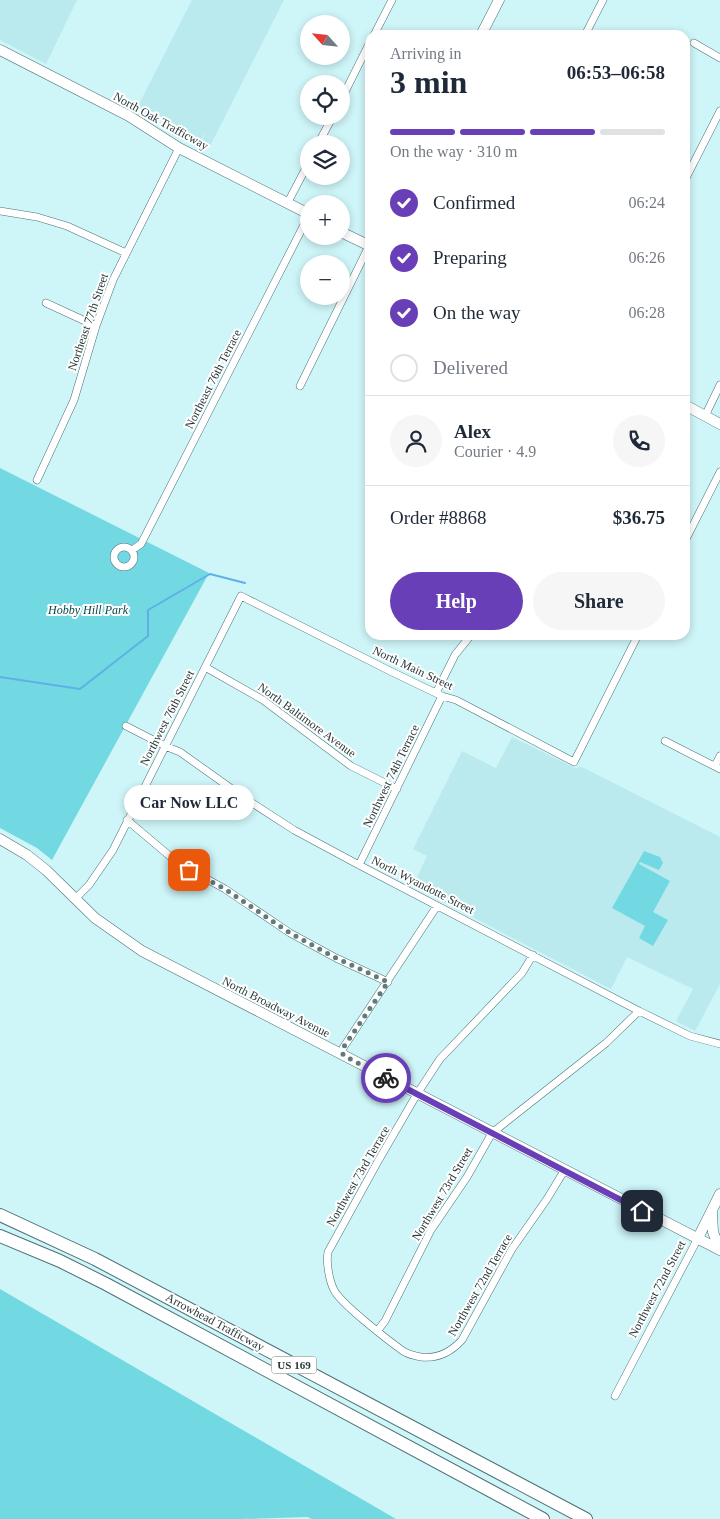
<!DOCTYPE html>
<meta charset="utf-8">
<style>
:root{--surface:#fff;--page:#f6f6f7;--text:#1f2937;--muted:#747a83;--line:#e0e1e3;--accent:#693fb7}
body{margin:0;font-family:"Times New Roman",serif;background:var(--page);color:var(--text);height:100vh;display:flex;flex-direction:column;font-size:19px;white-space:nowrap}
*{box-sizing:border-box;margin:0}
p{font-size:16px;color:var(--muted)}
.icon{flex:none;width:28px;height:28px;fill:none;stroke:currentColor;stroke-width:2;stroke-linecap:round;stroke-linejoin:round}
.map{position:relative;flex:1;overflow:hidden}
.panel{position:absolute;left:365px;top:30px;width:325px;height:610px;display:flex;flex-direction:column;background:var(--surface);border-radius:15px;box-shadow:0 2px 8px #0003}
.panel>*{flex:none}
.needle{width:32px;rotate:297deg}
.fabs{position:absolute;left:300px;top:15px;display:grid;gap:10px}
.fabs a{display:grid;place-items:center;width:50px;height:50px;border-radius:50%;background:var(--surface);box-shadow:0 2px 8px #0003;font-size:25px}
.pin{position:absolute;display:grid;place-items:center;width:42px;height:42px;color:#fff;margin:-21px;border-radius:10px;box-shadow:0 2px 8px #0006}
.courier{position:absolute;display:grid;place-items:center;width:50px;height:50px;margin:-25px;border:4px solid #693fb7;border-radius:50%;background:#fff;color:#222;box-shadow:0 1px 6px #0007}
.bubble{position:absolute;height:35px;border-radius:18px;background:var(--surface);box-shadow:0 2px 8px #0003;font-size:16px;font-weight:800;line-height:35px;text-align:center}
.head em{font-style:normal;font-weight:800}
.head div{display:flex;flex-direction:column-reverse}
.head{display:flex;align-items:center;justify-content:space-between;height:85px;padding:0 25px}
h1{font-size:32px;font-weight:800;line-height:38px}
.bar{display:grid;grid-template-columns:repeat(4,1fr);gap:8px 5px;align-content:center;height:60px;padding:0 25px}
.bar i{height:6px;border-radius:4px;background:var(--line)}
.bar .selected{background:var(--accent)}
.bar p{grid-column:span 4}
.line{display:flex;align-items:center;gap:12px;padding:0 25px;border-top:1px solid var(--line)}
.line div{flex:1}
.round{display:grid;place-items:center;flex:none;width:52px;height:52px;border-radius:26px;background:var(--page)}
ol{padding:0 25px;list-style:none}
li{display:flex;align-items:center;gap:15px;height:55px}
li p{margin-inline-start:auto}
li .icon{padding:5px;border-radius:50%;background:var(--accent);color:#fff;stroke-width:4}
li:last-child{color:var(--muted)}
li i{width:28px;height:28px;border:2px solid var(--line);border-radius:50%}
.action{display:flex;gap:10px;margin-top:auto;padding:10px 25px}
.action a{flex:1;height:58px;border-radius:30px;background:var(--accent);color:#fff;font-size:20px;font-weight:800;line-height:58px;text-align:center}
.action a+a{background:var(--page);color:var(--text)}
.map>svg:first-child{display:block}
</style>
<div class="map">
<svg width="720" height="1519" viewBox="0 0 720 1519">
<rect width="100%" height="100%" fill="#cef5f8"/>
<path fill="#baeaee" d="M0 0H77L46 64 0 40Z
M192 0H284L209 148 201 143 207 130 200 142 137 108Z
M512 737 575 768 582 767 720 837V984L695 1031 676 1021 693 989 627 957 611 989 413 886 427 856 413 849 462 751 496 768Z"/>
<path fill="#72d9e2" d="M0 468 209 573 52 860 37 848 0 828Z
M644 851 660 857 663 863 659 870 640 862 639 864 670 881 653 912 668 920 653 946 639 938 645 926 612 908Z
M0 1289 396 1519H312L307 1517 242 1519H0Z"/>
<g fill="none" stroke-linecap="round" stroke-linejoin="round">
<path stroke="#5fb0e6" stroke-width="2" d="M0 677 80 689 148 636V610L210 574 245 583"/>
<defs>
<path id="street" d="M374 35 392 0
M585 35 603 0
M694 43 720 58
M341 100 370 42
M318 144 333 116
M685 180 720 111
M287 204 309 162
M0 211 37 217 67 226 126 253
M46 303 96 326
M300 386 369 246
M705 416 720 385
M37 480 74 400 96 326 113 280 179 148
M685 541 720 472
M114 557a10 10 0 1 1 20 0a10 10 0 1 1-20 0Z
M132 550 141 544 309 215
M205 667 263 700 351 766 397 789
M436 693 455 655 471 635
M126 726 165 746 180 752 246 799 294 830 359 865 639 1011 690 1036 720 1044
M665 741 720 769
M715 766 720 756
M127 820 178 863 225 889 290 933 336 958 388 982
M359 865 442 696
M76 898 89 885 113 850 241 596 392 672 442 696 456 700 574 762 638 635
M533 955 522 973 440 1059 417 1094 377 1163 328 1252C326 1262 329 1280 334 1290 340 1303 389 1341 403 1351 408 1354 415 1356 421 1357 438 1359 451 1352 462 1340L512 1249 547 1199 564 1171
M343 1055V1048L437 906
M378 1330 385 1321 431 1230 467 1177 492 1133 606 1043 639 1011
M615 1396 697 1240"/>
<path id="secondary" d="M481 35 499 0
M0 50 129 116 179 148 309 214
M341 232 370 246
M685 405 720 424
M0 839 27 855 46 870 95 918 142 951 720 1250
M712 1213 713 1232 720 1250
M697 1240 720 1194"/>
<path id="highway" d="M0 1215 95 1259 586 1519
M0 1236 60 1261 106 1284 543 1519"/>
</defs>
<use href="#street" stroke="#4e7074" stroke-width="8"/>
<use href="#secondary" stroke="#4e7074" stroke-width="11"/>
<use href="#highway" stroke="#4e7074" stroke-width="14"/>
<use href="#street" stroke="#fff" stroke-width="7"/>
<use href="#secondary" stroke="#fff" stroke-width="10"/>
<use href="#highway" stroke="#fff" stroke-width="12"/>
</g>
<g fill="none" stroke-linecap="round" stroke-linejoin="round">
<path stroke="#627a7b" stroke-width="5" stroke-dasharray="0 9" d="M189 870 225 889 290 933 336 958 388 982 343 1048V1055L386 1078"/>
<path stroke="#693fb7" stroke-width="6" d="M386 1078 642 1211"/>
</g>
<g text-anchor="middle" stroke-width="4" stroke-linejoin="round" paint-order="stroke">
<rect fill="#fff" stroke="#687374" stroke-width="1" x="271.5" y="1356.5" width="45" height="17" rx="4"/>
<g font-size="11" font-weight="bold" fill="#283738">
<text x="294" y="1369">US 169</text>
</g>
<g font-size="12" fill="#283738" stroke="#fff">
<text transform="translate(161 121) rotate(29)" y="4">North Oak Trafficway</text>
<text transform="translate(88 322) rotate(-71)" y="4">Northeast 77th Street</text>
<text transform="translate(213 379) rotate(-63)" y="4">Northeast 76th Terrace</text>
<text transform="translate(413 668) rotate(25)" y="4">North Main Street</text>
<text transform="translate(167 718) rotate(-63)" y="4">Northwest 76th Street</text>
<text transform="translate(307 720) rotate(36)" y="4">North Baltimore Avenue</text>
<text transform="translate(391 776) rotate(-64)" y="4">Northwest 74th Terrace</text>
<text transform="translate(423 885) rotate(27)" y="4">North Wyandotte Street</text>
<text transform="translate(276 1007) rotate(27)" y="4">North Broadway Avenue</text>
<text transform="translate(358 1176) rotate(-60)" y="4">Northwest 73rd Terrace</text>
<text transform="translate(442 1194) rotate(-59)" y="4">Northwest 73rd Street</text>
<text transform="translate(480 1285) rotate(-60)" y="4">Northwest 72nd Terrace</text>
<text transform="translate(657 1289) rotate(-62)" y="4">Northwest 72nd Street</text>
<text transform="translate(215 1322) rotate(28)" y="4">Arrowhead Trafficway</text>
</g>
<g font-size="12" font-style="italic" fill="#0b464a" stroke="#fff">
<text x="88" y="614">Hobby Hill Park</text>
</g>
</g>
</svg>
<div class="fabs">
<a><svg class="needle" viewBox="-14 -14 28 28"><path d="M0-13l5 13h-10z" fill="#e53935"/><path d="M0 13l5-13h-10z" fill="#747a83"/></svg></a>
<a><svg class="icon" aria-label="locate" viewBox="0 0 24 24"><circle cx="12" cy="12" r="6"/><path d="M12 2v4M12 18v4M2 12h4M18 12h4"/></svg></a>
<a><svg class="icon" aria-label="layers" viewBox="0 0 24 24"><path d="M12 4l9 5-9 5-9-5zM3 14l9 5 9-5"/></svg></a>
<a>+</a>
<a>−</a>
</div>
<div class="pin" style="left:189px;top:870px;background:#ea580c"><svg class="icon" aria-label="bag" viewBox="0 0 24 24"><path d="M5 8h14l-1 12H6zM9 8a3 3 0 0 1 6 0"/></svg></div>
<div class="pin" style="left:642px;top:1211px;background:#1f2937"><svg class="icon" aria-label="home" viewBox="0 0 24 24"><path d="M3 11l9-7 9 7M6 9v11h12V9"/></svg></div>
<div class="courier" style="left:386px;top:1078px"><svg class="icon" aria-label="bike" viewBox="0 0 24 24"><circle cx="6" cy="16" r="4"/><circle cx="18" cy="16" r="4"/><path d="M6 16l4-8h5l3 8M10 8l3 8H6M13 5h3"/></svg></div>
<div class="bubble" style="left:124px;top:785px;width:130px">Car Now LLC</div>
<section class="panel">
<div class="head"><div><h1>3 min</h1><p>Arriving in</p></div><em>06:53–06:58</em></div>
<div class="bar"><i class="selected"></i><i class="selected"></i><i class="selected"></i><i></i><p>On the way · 310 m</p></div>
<ol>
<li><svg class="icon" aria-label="check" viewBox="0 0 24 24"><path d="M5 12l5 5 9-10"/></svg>Confirmed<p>06:24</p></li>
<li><svg class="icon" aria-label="check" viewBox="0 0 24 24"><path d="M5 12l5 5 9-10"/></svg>Preparing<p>06:26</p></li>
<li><svg class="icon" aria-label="check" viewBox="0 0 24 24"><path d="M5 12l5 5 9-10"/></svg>On the way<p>06:28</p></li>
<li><i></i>Delivered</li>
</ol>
<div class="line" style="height:90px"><a class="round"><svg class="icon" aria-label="person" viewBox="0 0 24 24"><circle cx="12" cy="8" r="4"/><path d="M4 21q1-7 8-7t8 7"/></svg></a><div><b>Alex</b><p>Courier · 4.9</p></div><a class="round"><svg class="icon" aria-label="phone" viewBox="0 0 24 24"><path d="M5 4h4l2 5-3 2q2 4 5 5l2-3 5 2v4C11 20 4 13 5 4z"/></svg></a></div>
<div class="line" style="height:65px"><div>Order #8868</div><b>$36.75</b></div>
<div class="action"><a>Help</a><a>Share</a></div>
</section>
</div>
